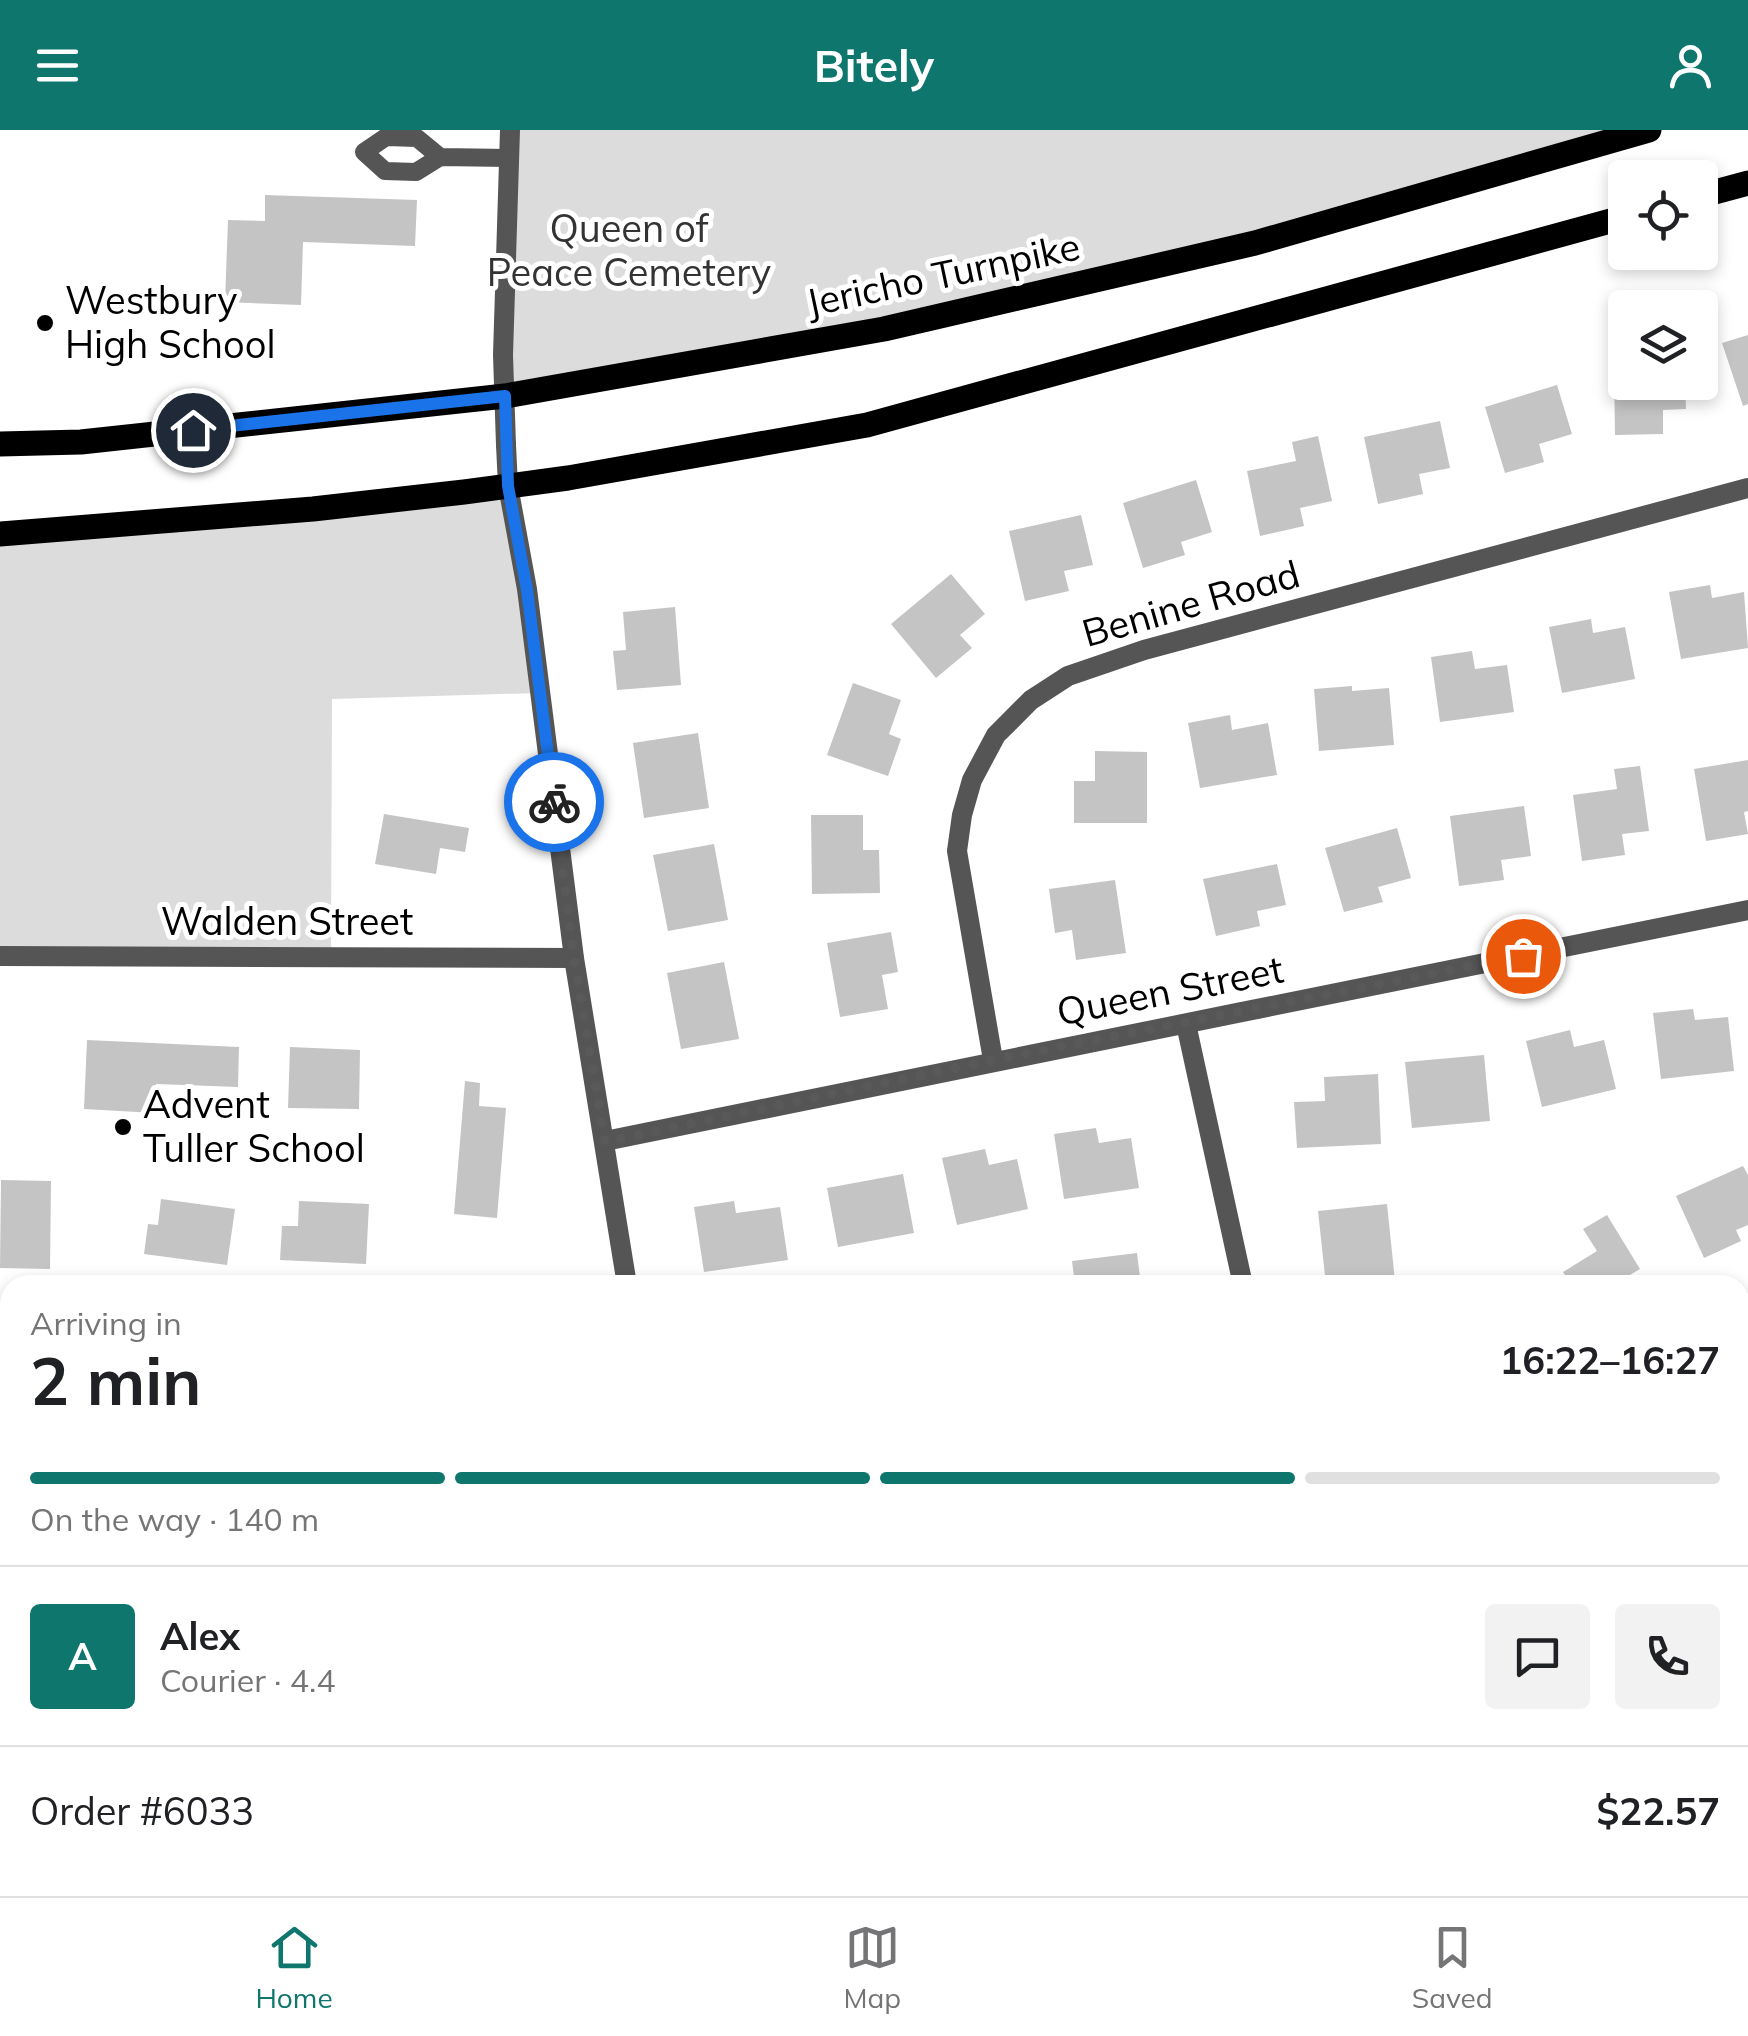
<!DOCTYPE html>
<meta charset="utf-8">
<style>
:root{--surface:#fff;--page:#f2f2f2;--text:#202124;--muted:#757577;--line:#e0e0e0;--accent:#0f766e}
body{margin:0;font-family:Mulish,sans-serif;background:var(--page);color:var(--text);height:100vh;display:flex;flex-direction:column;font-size:38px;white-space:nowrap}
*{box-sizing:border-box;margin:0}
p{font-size:32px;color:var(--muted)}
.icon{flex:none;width:55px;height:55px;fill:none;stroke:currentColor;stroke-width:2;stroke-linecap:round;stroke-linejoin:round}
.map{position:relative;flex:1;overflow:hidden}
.sheet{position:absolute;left:0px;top:1145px;width:1750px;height:622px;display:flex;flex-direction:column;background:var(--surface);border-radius:30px 30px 0 0;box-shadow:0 5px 15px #0003}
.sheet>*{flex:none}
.fabs{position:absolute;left:1608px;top:30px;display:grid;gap:20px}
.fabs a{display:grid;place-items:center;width:110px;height:110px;border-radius:10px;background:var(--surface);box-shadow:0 5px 15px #0003;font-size:50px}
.pin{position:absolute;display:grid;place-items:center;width:85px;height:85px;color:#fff;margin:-42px;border:5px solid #fff;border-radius:50%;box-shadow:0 2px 10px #0007}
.courier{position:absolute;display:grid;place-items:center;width:100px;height:100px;margin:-50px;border:8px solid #1a73e8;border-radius:50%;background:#fff;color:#222;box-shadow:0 2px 12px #0007}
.overview em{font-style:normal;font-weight:700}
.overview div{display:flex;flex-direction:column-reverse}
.overview{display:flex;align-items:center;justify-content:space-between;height:170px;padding:0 30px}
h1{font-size:65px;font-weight:700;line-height:75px}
.bar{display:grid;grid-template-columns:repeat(4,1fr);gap:15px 10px;align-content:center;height:120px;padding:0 30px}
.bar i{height:12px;border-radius:8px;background:var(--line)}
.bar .on{background:var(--accent)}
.bar p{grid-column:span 4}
.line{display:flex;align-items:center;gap:25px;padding:0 30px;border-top:2px solid var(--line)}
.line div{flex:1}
.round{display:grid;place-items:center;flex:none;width:105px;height:105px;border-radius:10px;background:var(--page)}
header{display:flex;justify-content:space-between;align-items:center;height:130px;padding:0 30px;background:var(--accent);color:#fff;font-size:45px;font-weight:700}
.dock{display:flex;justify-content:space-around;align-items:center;height:140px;border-top:2px solid var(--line);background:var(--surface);font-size:28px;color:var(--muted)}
.dock a{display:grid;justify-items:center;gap:5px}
.dock .on{color:var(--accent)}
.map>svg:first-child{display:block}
</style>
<header><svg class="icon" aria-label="menu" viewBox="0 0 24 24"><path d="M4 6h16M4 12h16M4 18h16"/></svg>Bitely<svg class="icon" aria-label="person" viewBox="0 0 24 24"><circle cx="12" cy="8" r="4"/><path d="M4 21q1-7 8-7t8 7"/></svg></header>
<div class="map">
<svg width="1748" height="1766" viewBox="0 0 1748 1766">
<rect width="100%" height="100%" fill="#fff"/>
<path fill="#dcdcdc" d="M513 0H1649L1255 113 505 266Z
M508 356 540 563 332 569 331 827 0 826V404Z
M1748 1475V1766H1397L1407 1758H1740V1482Z"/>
<path fill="#c4c4c4" d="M265 65 417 70 415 116 303 112 301 175 225 172 228 90 265 91Z
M1748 205V274L1743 276 1722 213Z
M1614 244H1625V252H1685L1686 279 1663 280V304L1615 305Z
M1557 255 1572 304 1539 314 1544 332 1505 343 1485 277Z
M1440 291 1450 338 1419 344 1423 364 1378 374 1364 307Z
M1318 306 1332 371 1300 378 1304 396 1260 406 1247 341 1296 331 1292 312Z
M1196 350 1212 402 1181 412 1185 425 1143 438 1123 373Z
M1081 385 1093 435 1064 441 1069 461 1025 471 1009 401Z
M951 444 985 484 960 505 972 518 936 548 891 494Z
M1710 455 1712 468 1744 462 1748 518 1681 529 1669 462Z
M675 477 681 555 617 560 613 521 626 520 623 482Z
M1591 489 1593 503 1625 497 1635 549 1562 563 1549 497Z
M1472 521 1475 539 1507 535 1514 582 1440 592 1431 527Z
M853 553 901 570 889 604 901 609 888 646 827 625Z
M1352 556V561L1389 558 1394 615 1319 621 1314 559Z
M1230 585 1232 600 1268 593 1277 645 1200 658 1188 593Z
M698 603 709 678 644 688 633 613Z
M1095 621 1147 622V693H1074V651H1095Z
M1748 630V681L1744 682 1748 704 1706 711 1694 639Z
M1640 636 1649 701 1622 704 1625 725 1582 731 1573 665 1617 659 1614 639Z
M1524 676 1531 726 1501 730 1504 750 1459 756 1450 686Z
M384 684 469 698 465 722 440 718 436 744 375 734Z
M811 685H863V720H879L880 763 812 764Z
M1397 698 1411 748 1378 757 1383 772 1344 782 1325 718Z
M714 714 728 790 668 801 653 725Z
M1277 734 1286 775 1257 781 1260 796 1216 806 1203 749Z
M1115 750 1126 823 1076 830 1072 800 1055 803 1049 759Z
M891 802 898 842 882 845 888 879 840 887 827 813Z
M724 832 739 909 681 919 667 843Z
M1693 879 1695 890 1728 887 1734 941 1661 949 1653 883Z
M1570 900 1574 917 1604 910 1616 959 1542 977 1526 911Z
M87 910 239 917 238 957 156 954 155 983 84 979Z
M290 917 360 920 359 979 288 978Z
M1484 925 1490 991 1412 998 1405 932Z
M1378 944 1381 1014 1297 1018 1294 972 1325 971 1324 947Z
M465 951 480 953 479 976 506 978 497 1088 454 1084Z
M1096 998 1099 1013 1131 1008 1139 1058 1064 1069 1054 1004Z
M985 1019 989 1035 1017 1029 1028 1079 957 1095 942 1028Z
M1743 1036 1748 1045V1095L1736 1100 1741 1111 1704 1128 1676 1066Z
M903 1044 914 1103 838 1117 827 1058Z
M1 1050 51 1051 50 1139 0 1138Z
M161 1069 235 1079 227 1135 144 1124 148 1094 158 1095Z
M299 1071 369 1074 366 1134 280 1130 282 1096H298Z
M734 1071 736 1083 780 1077 788 1130 704 1142 694 1077Z
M1387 1074 1395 1151 1326 1155 1318 1081Z
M1607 1085 1640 1139 1620 1151 1623 1155H1571L1563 1142 1597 1121 1583 1099Z
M1137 1123 1141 1155H1075L1072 1131Z
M0 1304H10V1359L0 1358Z
M10 1434V1513H0V1435Z
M1181 1758H1261L1246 1766H1186Z"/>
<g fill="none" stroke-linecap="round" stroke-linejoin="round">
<path stroke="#555" stroke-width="18" d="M386 7 417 8 440 27 416 42 385 41 364 22Z
M440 27 509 28"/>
<path stroke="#555" stroke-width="20" d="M506 315 503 225 510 0
M0 826 574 828
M1186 894 1243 1155
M993 930 957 721 962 685 972 650 996 605 1031 570 1068 546 1144 520 1748 358
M605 1011C986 932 1367 858 1748 780
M1740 1199 1748 1194
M0 1214H10
M1740 1396 1748 1404
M0 1591H10"/>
<path stroke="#555" stroke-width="20" d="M506 315 508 356 527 459 574 828 627 1155
M696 1766V1758"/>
<path stroke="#000" stroke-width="25" d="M1700 66 1748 53
M0 314 81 312 505 266 884 199 1255 113 1649 0
M0 404 313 379 464 362 568 348 867 295 1625 87"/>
</g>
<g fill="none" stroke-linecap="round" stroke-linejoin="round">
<path stroke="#595959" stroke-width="10" stroke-dasharray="0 18" d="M554 672 574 828 605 1012 993 930 1523 826"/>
<path stroke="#1a73e8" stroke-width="12" d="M193 300 505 266 508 356 527 460 554 672"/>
</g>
<g fill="#000" stroke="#fff" stroke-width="4">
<circle cx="45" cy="193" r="10"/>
<circle cx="123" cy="997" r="10"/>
</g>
<g text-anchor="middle" stroke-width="10" stroke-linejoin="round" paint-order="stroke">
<g font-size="38" fill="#333" stroke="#fff">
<text x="629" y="112">Queen of<tspan x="629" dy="44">Peace Cemetery</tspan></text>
</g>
<g font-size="38" fill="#000" stroke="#fff">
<text transform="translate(943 145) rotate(-12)" y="13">Jericho Turnpike</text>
<text transform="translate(1191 474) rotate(-16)" y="13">Benine Road</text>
<text x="287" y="805">Walden Street</text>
<text transform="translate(1170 861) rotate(-11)" y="13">Queen Street</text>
</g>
<g font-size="38" fill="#000" stroke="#fff" text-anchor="start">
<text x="65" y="184">Westbury<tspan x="65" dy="44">High School</tspan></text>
<text x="143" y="988">Advent<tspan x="143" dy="44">Tuller School</tspan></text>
</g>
</g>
</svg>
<div class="fabs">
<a><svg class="icon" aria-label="locate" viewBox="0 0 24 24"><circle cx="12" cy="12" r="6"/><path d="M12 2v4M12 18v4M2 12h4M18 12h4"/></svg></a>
<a><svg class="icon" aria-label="layers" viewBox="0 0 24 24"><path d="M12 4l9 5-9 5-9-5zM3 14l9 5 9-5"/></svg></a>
</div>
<div class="pin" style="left:1523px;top:826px;background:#ea580c"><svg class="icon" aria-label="bag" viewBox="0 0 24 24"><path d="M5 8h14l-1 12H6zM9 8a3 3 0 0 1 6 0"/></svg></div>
<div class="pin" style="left:193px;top:300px;background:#1f2937"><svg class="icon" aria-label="home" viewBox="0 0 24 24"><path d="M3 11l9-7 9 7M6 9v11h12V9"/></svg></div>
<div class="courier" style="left:554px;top:672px"><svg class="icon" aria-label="bike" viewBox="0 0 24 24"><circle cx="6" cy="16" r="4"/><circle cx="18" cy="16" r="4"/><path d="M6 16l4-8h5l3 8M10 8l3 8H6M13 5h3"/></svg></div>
<section class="sheet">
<div class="overview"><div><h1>2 min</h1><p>Arriving in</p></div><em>16:22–16:27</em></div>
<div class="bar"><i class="on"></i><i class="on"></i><i class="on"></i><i></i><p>On the way · 140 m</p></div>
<div class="line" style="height:180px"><b class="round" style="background:var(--accent);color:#fff">A</b><div><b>Alex</b><p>Courier · 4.4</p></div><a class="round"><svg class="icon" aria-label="chat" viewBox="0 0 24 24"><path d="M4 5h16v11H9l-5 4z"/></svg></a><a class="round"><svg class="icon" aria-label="phone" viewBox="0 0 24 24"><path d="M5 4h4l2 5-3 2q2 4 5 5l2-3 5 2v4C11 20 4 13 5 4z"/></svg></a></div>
<div class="line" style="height:130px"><div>Order #6033</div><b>$22.57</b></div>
</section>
</div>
<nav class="dock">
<a class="on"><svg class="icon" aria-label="home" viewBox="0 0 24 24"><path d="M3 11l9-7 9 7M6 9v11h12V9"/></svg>Home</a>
<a><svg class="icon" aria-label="map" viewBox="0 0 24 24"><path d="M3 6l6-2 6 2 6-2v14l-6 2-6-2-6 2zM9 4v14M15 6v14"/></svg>Map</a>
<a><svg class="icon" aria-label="saved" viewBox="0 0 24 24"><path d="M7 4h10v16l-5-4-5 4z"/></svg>Saved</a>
</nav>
